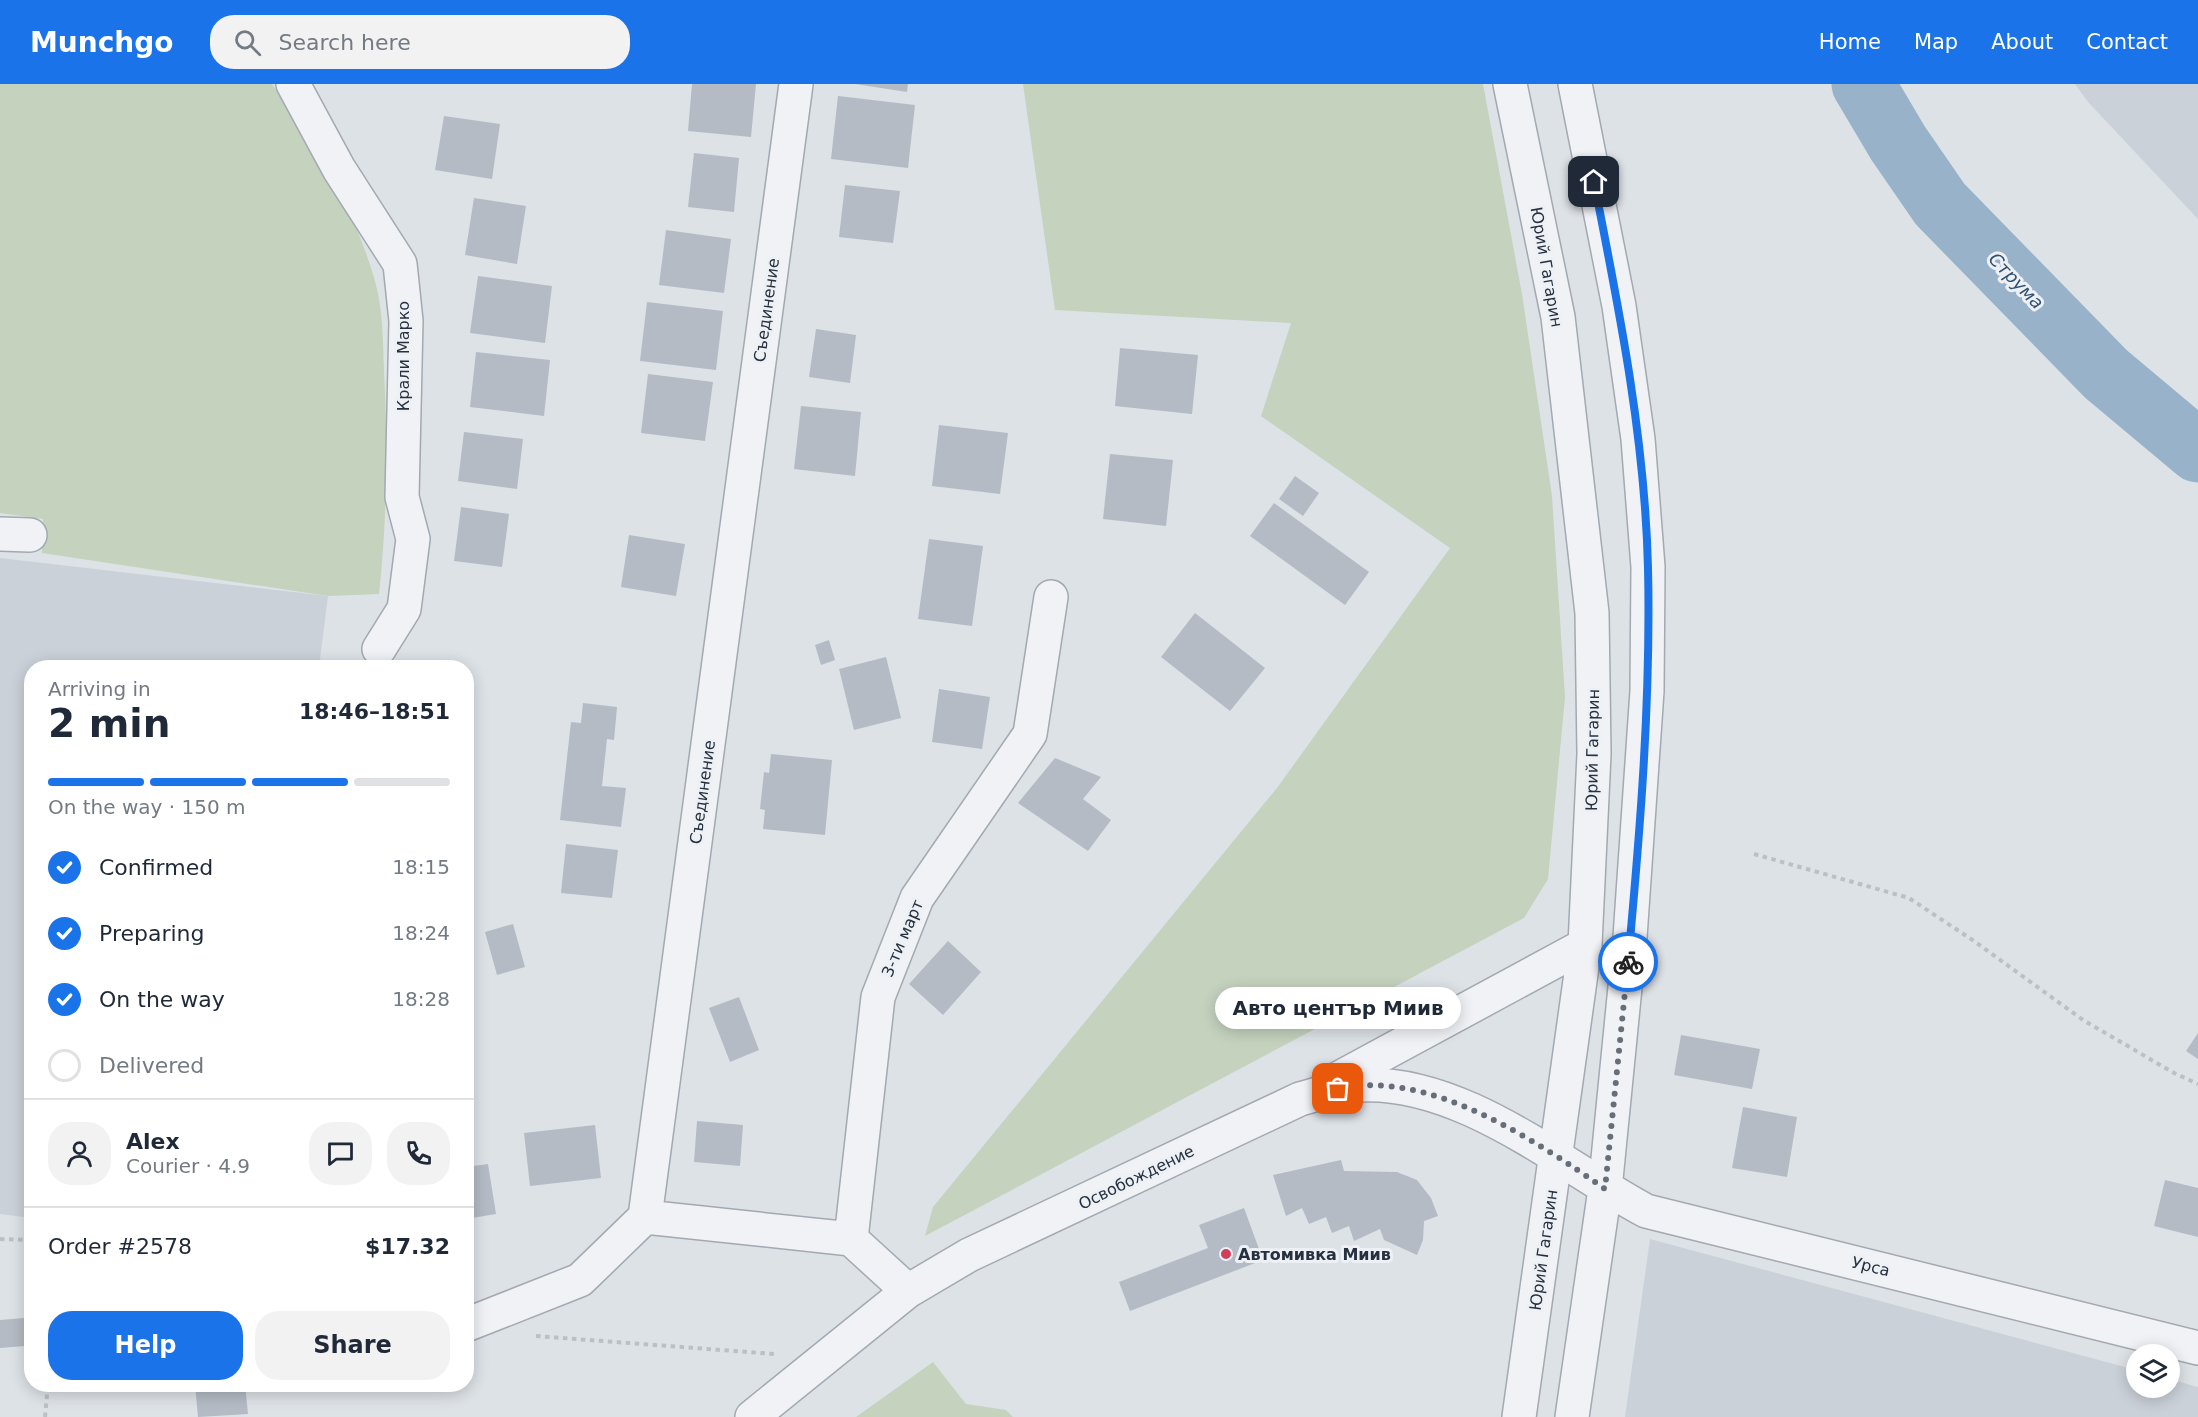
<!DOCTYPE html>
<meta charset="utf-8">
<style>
:root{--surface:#fff;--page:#f2f2f3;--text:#1f2937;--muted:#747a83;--line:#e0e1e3;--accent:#1a73e8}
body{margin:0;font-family:"DejaVu Sans",sans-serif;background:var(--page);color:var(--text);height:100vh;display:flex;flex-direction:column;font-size:22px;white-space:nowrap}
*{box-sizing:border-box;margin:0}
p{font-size:20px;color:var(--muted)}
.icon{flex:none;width:33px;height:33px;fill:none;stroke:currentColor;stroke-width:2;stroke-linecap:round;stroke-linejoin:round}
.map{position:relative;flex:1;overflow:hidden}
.drawer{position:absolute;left:24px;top:576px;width:450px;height:732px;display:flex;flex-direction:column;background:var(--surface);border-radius:24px;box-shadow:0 3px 15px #0003}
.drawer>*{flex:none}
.fabs{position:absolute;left:2126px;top:1260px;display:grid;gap:12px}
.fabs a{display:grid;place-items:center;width:54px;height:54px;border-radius:50%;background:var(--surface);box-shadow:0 3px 15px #0003;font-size:30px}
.pin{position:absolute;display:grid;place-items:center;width:51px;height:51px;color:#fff;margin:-26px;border-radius:12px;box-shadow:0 3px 9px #0006}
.courier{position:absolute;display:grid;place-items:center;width:60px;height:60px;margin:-30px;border:4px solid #1a73e8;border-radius:50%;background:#fff;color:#222;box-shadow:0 2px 8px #0007}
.bubble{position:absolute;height:42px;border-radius:21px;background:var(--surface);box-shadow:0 3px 15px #0003;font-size:20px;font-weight:800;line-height:42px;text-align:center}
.headline em{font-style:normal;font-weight:800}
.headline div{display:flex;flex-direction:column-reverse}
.headline{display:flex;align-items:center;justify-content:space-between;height:102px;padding:0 24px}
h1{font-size:39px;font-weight:800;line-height:45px}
.bar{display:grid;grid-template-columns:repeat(4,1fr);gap:9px 6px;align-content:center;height:72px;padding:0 24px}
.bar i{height:8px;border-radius:4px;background:var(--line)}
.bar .active{background:var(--accent)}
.bar p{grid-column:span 4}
.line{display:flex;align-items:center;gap:15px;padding:0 24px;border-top:2px solid var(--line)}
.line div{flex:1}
.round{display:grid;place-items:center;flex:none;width:63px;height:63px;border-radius:24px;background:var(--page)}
ol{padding:0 24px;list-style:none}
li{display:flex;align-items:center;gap:18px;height:66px}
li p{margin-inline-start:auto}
li .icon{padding:6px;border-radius:50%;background:var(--accent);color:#fff;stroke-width:4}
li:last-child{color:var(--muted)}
li i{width:33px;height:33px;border:3px solid var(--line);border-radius:50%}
.button{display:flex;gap:12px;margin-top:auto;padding:12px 24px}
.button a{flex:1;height:69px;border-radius:24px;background:var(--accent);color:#fff;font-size:24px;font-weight:800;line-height:69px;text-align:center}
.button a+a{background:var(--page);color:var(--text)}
header{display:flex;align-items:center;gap:36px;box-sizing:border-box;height:84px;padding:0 30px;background:var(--accent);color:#fff}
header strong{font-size:28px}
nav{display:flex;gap:33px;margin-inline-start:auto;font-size:21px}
.search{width:420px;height:54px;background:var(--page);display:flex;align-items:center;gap:15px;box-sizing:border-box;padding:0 21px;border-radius:24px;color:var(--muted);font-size:22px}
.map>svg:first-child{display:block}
</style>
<header>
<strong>Munchgo</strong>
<div class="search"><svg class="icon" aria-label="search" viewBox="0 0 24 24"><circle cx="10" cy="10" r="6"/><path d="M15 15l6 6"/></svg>Search here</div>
<nav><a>Home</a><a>Map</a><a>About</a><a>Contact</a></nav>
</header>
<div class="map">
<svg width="2198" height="1333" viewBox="0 0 2198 1333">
<rect width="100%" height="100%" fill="#dde2e7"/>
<path fill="#cbd1d9" d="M2075 0H2198V135L2088 18Z
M0 474 328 512 319 583 32 584 31 1134 0 1130Z
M1650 1155 2136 1286V1304H2169V1295L2198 1303V1333H1625Z"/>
<path fill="#c4d2be" d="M0 0H272C315 60 355 126 375 197 383 225 383 258 384 287 388 362 387 436 379 510L328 512 42 469 43 435 0 429Z
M1023 0H1483L1522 210 1552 412 1565 613 1548 795 1524 834 925 1152 933 1123 1277 704 1450 464 1261 332 1291 239 1055 226Z
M933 1278 966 1320 1006 1326 1013 1333H856Z"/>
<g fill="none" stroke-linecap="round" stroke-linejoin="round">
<path stroke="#97b2c9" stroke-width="63" d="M1863 0 1898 59 1940 120 2106 290 2198 367"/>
</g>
<path fill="#b4bbc4" d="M692 0H756L751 53 688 47Z
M855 0H908L907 8Z
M838 12 915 21 908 84 831 75Z
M444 32 500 40 492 95 435 86Z
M694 69 739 74 734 128 688 123Z
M845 101 900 107 893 159 839 153Z
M474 114 526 122 517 180 465 171Z
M666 146 731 155 724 209 659 201Z
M478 192 552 202 545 259 470 249Z
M647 218 723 227 716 286 640 277Z
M816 245 856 251 850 299 809 293Z
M1120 264 1198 271 1192 330 1115 322Z
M476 268 550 276 544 332 470 323Z
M648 290 713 298 705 357 641 349Z
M801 322 861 328 855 392 794 385Z
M939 341 1008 349 1000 410 932 402Z
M464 348 523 355 517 405 458 397Z
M1110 370 1173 376 1166 442 1103 435Z
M1295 392 1319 409 1303 432 1279 415Z
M1274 419 1369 488 1345 521 1250 452Z
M461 423 509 430 502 483 454 477Z
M629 451 685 460 676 512 621 503Z
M929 455 983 462 972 542 918 535Z
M1195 529 1265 584 1230 627 1161 573Z
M829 556 835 576 821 581 815 561Z
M886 573 901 634 854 646 839 585Z
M939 605 990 613 982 665 932 658Z
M583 619 617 623 614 656 607 655 602 702 626 704 621 743 560 736 571 638 581 639Z
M771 670 832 676 825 751 763 745 765 726 760 725 764 688 769 689Z
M1055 674 1101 693 1083 715 1111 736 1088 767 1018 719Z
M566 760 618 766 612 814 561 809Z
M513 840 525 883 497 891 485 848Z
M948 857 981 888 943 931 909 900Z
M739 913 759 966 730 978 709 924Z
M2198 949V975L2186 967Z
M1681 951 1760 965 1752 1005 1674 991Z
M1743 1023 1797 1033 1787 1093 1732 1084Z
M697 1037 743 1041 740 1082 694 1078Z
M595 1041 601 1094 530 1102 524 1049Z
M1341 1076 1344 1087 1397 1088 1417 1096 1431 1114 1438 1132 1424 1137 1423 1156 1417 1171 1384 1156 1380 1145 1354 1157 1349 1142 1332 1149 1326 1133 1309 1140 1302 1124 1286 1132 1273 1091Z
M488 1080 496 1130 466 1135V1083Z
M2165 1096 2198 1104V1153L2154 1142Z
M1244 1124 1263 1176 1130 1227 1119 1198 1208 1164 1199 1141Z
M24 1234 25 1262 0 1264V1236Z
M195 1300H245L248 1330 198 1333Z"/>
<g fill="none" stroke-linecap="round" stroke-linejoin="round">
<defs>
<path id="minor" d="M293 0 339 85 400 180 406 237 402 413 413 455 404 525 379 565
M796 0 645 1133 851 1155 908 1207
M1510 0 1558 233 1592 529 1594 670 1585 861 1519 1333
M0 450 30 451
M1328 1000 1585 861
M851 1155 878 913 917 814 1030 650 1051 513
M466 1241 580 1196 645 1133
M752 1333 908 1207 969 1171 1300 1015C1319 1010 1339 1002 1358 1001 1462 995 1560 1081 1646 1127L2198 1264
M1572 1333 1605 1105 1630 853 1647 607 1648 483 1638 355 1619 222 1575 0"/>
</defs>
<use href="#minor" stroke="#a2a9b1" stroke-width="36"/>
<path stroke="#bbc0c6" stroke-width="4" stroke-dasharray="4.5 4.5" stroke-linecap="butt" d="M1754 770 1909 814 1974 857 2083 936 2174 989 2198 1000
M0 1155 32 1156
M536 1252 774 1270
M45 1333 48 1300"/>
<use href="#minor" stroke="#f0f2f6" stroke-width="33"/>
</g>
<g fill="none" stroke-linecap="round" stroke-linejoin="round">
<path stroke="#666e79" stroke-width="6" stroke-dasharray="0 10.8" d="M1338 1005C1427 984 1535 1056 1605 1105L1628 878"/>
<path stroke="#1a73e8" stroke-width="8" d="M1594 98C1619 225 1645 354 1648 484 1651 615 1640 748 1628 878"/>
</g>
<circle fill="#d13e5b" stroke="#edf1f5" stroke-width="2" cx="1226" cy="1170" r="6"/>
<g text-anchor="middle" stroke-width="6" stroke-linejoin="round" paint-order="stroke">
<g font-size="16" fill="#26303e" stroke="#edf1f5">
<text transform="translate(1547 183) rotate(80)" y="6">Юрий Гагарин</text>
<text transform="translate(766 226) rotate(-82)" y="6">Съединение</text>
<text transform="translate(403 272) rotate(-90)" y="6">Крали Марко</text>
<text transform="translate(1592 666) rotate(-89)" y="6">Юрий Гагарин</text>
<text transform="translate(702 708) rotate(-82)" y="6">Съединение</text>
<text transform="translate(902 854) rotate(-67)" y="6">3-ти март</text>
<text transform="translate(1136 1093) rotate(-26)" y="6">Освобождение</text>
<text transform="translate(1543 1166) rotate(-82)" y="6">Юрий Гагарин</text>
<text transform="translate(1871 1182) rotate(14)" y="6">Урса</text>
</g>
<g font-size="16" font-weight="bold" fill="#26303e" stroke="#edf1f5" text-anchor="start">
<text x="1238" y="1176">Автомивка Миив</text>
</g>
<g font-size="18" font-style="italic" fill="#305173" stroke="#edf1f5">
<text transform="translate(2016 197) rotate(46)" y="6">Струма</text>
</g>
</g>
</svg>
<div class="fabs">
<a><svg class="icon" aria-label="layers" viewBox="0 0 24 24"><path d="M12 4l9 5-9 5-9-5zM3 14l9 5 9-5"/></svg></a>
</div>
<div class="pin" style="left:1338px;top:1005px;background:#ea580c"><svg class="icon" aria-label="bag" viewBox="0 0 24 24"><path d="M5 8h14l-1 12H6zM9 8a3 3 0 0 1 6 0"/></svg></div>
<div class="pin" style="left:1594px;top:98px;background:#1f2937"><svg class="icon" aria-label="home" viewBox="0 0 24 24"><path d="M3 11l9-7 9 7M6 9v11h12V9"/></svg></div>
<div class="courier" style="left:1628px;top:878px"><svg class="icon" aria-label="bike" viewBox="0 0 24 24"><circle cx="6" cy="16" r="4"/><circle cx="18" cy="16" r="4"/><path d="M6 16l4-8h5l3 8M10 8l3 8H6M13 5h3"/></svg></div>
<div class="bubble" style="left:1215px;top:903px;width:246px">Авто център Миив</div>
<section class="drawer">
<div class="headline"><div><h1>2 min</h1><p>Arriving in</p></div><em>18:46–18:51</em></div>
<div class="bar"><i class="active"></i><i class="active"></i><i class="active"></i><i></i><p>On the way · 150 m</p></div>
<ol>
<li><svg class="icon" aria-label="check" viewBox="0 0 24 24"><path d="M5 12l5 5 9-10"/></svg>Confirmed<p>18:15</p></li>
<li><svg class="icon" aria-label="check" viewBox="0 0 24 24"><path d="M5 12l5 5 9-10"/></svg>Preparing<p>18:24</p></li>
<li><svg class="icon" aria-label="check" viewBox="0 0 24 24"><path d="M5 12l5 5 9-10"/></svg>On the way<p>18:28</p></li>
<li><i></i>Delivered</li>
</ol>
<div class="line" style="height:108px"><a class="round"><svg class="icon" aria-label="person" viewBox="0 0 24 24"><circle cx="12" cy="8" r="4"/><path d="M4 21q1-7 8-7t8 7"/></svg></a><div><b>Alex</b><p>Courier · 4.9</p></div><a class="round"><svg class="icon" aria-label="chat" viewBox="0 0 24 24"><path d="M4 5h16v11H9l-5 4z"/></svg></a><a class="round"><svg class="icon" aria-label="phone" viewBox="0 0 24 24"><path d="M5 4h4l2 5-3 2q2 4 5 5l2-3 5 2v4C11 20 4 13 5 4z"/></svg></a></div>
<div class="line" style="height:78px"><div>Order #2578</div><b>$17.32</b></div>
<div class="button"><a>Help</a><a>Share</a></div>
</section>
</div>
